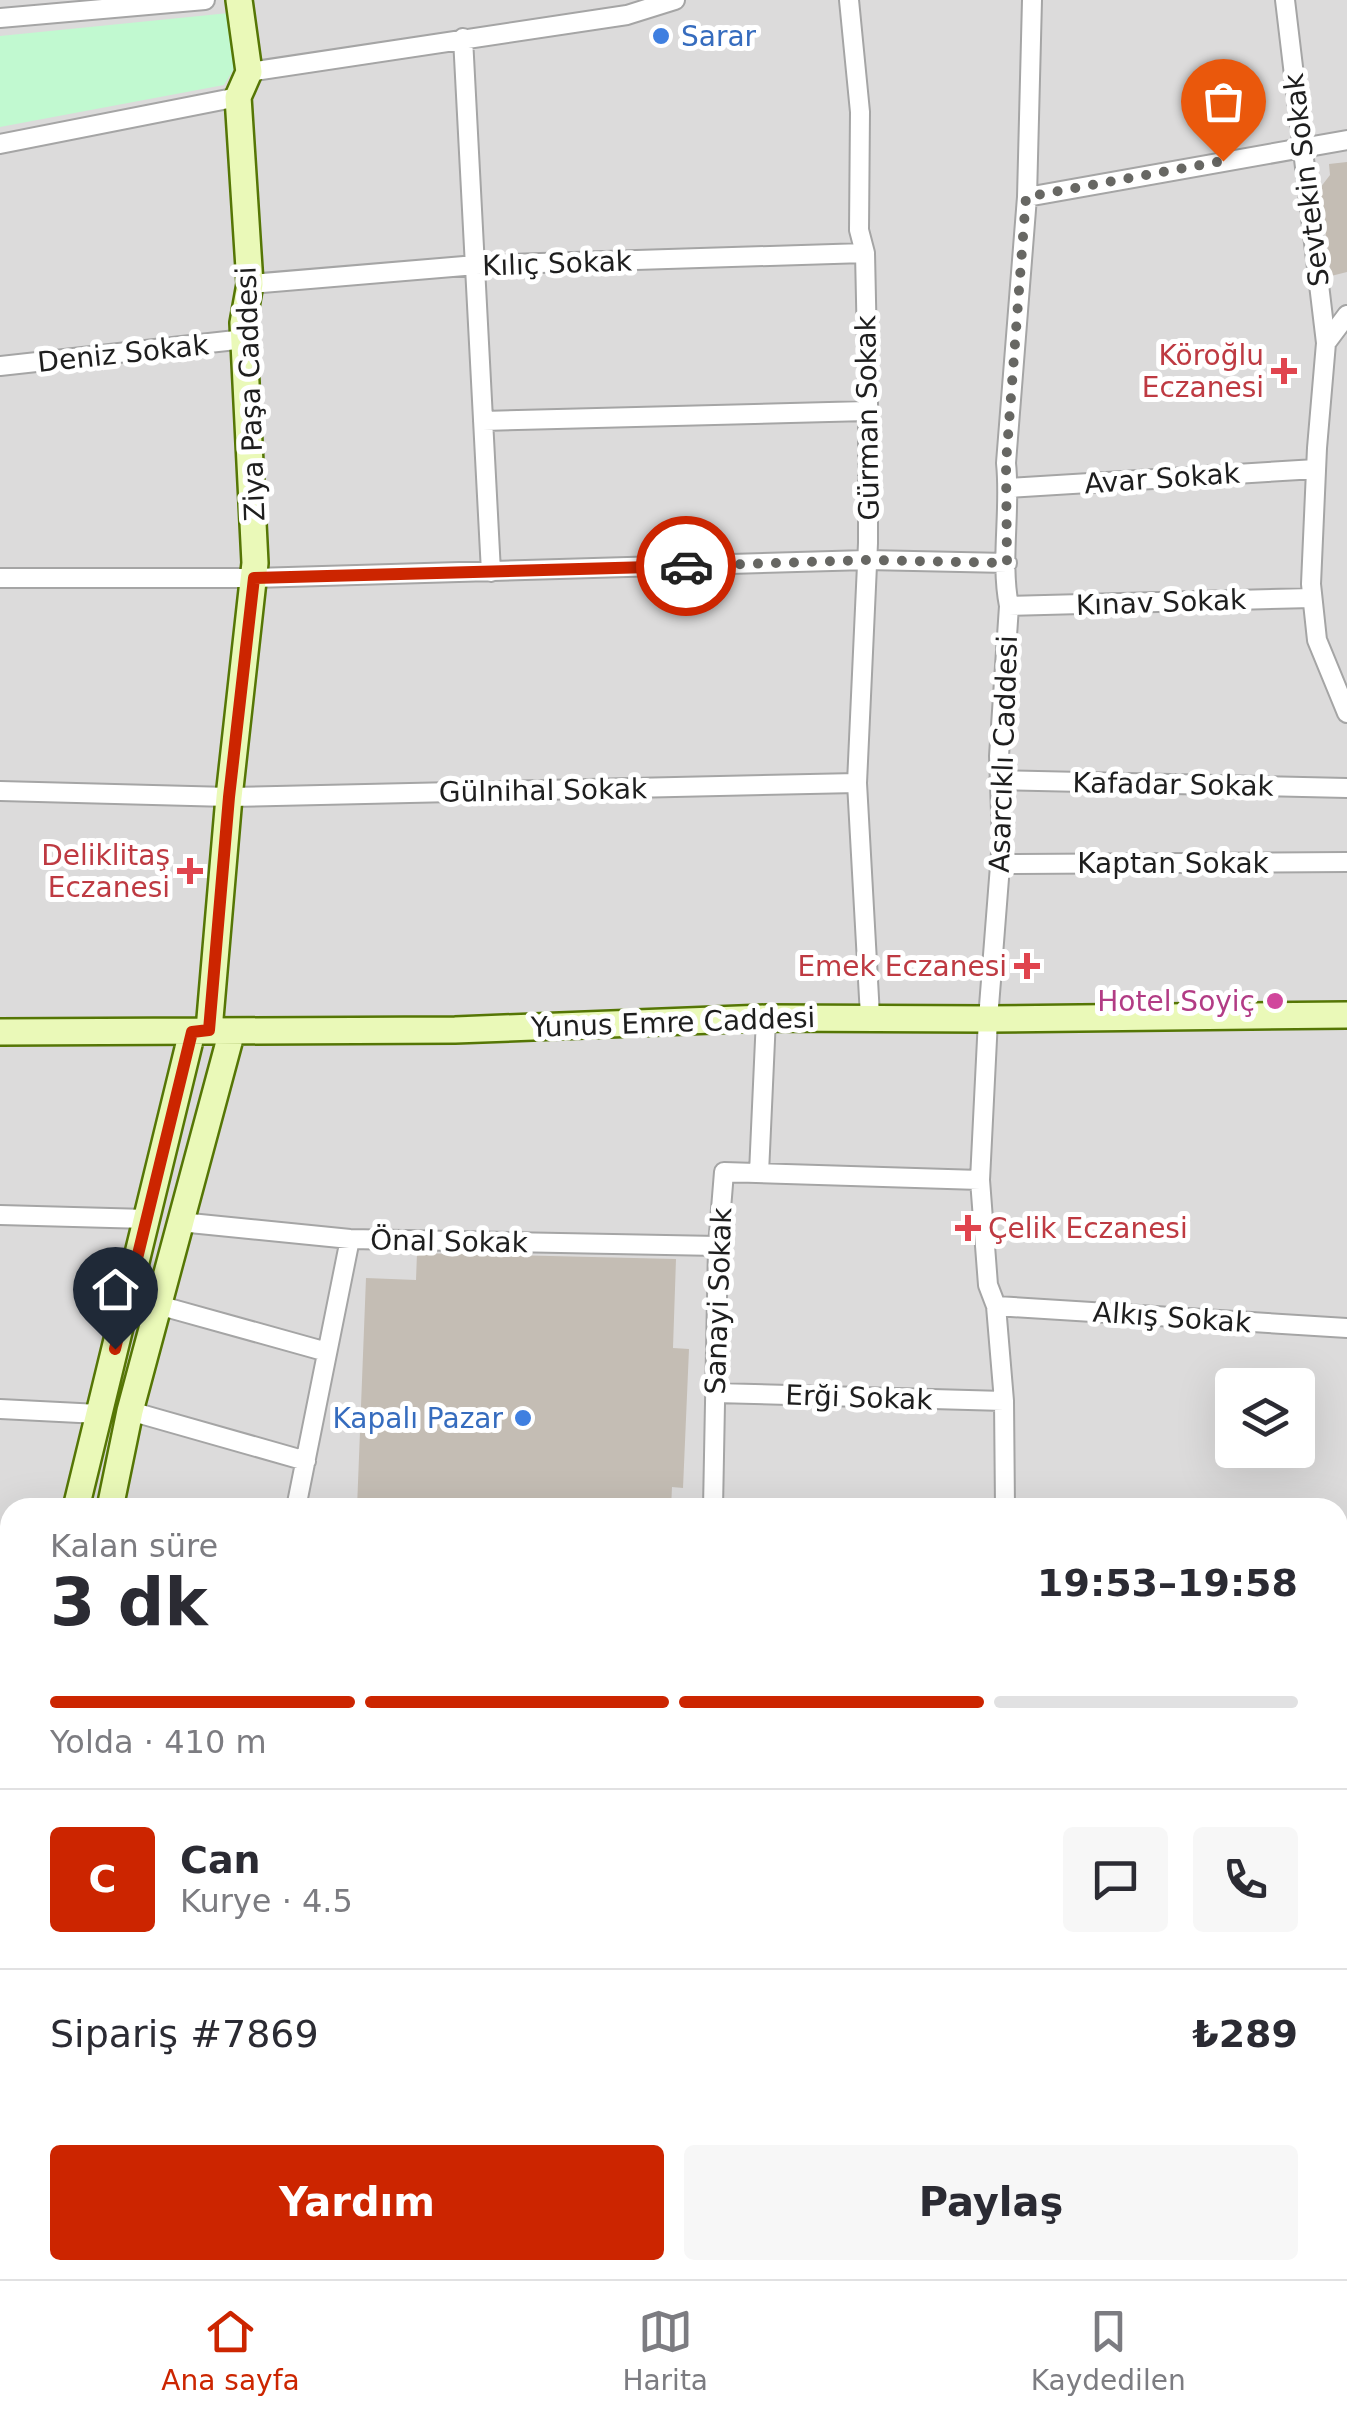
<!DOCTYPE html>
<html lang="tr">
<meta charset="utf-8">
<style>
:root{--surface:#fff;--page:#f7f7f7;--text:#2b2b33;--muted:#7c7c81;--line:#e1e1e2;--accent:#cc2500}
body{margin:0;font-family:"DejaVu Sans",sans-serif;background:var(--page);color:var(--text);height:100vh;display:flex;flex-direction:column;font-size:38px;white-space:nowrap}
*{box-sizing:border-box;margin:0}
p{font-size:32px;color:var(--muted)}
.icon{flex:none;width:55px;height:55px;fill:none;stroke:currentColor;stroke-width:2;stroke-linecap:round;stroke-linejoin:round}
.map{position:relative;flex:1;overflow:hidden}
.sheet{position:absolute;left:0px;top:1498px;width:1348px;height:782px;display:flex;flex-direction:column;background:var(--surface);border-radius:30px 30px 0 0;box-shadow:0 10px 40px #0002}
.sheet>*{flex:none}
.tools{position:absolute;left:1215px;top:1368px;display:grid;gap:20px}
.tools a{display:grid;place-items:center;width:100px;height:100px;border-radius:10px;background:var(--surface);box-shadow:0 10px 40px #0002;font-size:50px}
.pin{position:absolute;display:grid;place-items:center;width:85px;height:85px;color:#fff;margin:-102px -42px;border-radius:50% 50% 50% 0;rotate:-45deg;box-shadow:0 0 10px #0007}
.pin .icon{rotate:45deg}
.courier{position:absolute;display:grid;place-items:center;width:100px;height:100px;margin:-50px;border:8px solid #cc2500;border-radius:50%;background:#fff;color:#222;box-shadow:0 2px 12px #0007}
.overview em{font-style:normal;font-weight:600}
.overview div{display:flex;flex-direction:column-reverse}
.overview{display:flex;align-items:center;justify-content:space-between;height:170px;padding:0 50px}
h1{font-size:65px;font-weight:600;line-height:75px}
.bar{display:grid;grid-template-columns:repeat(4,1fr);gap:15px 10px;align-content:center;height:120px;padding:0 50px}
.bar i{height:12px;border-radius:8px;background:var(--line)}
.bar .selected{background:var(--accent)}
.bar p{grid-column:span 4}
.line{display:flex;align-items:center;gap:25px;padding:0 50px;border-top:2px solid var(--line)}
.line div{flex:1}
.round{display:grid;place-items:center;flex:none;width:105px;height:105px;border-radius:10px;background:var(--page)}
.action{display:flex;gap:20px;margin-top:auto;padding:20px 50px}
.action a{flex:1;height:115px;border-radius:10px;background:var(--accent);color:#fff;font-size:40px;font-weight:600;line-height:115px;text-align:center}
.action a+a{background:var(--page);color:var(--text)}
.menu{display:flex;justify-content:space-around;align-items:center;height:140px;border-top:2px solid var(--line);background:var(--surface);font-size:28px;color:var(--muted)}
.menu a{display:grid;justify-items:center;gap:5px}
.menu .selected{color:var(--accent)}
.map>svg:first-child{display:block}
</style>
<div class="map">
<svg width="1347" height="2279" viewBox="0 0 1347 2279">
<rect width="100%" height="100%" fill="#efeee4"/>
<path fill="#dcdbdb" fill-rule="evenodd" d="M0 0H1347V2279H0ZM1232 1385H1298V1450H1232ZM10 1508H1338V2270H10Z"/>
<path fill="#c1f9d0" d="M229 13 235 67 224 85 0 127V36Z"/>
<path fill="#c4bdb4" d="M1347 162V272L1331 276 1320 188 1330 175 1329 164Z
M417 1253 676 1259 673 1348 689 1349 683 1488 672 1487 671 1508H357L366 1278 416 1280Z"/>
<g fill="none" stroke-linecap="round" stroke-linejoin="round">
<defs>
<path id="minor" d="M849 0 860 112 859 230 865 253 868 393V543L857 783 870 1016
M1285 0 1326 343 1317 448 1311 584 1317 640 1347 713
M0 18 205 0
M463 38 491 572
M249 72 627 15 675 0
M0 144 238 97
M1027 197 1347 140
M250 284 476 265 865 253
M1326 343 1347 315
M0 366 245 339
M483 421 867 411
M1008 488 1316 469
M0 578H254L867 560 1007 563
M1009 606 1312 598
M999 780 1347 788
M0 791 229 797 857 783
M1000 864 1347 862
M759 1173 766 1018
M0 1215 147 1219
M180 1222 350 1239 718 1246
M158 1305 327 1352
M996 1306 1347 1328
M715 1393 1004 1401
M0 1409 99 1414
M130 1411 306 1461
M296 1508 350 1239
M713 1508 718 1246 724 1172 980 1180
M1005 1508 1004 1401 996 1306 988 1285 980 1180 988 1019 1002 840 999 756 1009 606C1000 560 1011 510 1006 463L1027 197 1032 0
M1338 1559 1347 1560
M0 1584H10
M1338 1746 1347 1745
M0 1754H10
M1338 1830 1347 1829
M1338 1932 1347 1934
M0 1971 10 1973
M0 2054 10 2057
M1338 2095 1347 2098
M1338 2220 1347 2223
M1082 2270 1116 2279
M20 2279 22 2270
M127 2279 129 2270
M408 2279V2270
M863 2279 864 2270
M948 2279 951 2270
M1259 2279 1260 2270"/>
<path id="secondary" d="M209 1030 229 797 255 563 243 323 250 284 238 97 249 72 239 0
M0 1032 455 1030 766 1018 988 1019 1347 1015
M76 1508 192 1032
M110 1508 130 1411 232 1031
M0 1807 10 1765
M0 1951 10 1910"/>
</defs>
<use href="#minor" stroke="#a5a5a5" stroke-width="22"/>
<use href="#secondary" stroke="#557605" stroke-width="30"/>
<use href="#minor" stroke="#fff" stroke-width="18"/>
<use href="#secondary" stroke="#eaf9b8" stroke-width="25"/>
</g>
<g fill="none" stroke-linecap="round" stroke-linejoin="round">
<path stroke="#676763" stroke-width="10" stroke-dasharray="0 18" d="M686 566 867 560 1007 563 1006 463 1026 197 1223 161"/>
<path stroke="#cc2500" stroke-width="12" d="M115 1349 192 1032 209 1030 229 797 254 578 686 566"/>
</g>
<g fill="#3f7fe0" stroke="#fff" stroke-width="4">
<circle cx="661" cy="36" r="10"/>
<circle cx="523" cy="1418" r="10"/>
</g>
<g fill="#e0444e" stroke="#fff" stroke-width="4">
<path d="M1279 356h10v10h10v10h-10v10h-10v-10h-10v-10h10z"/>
<path d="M185 856h10v10h10v10h-10v10h-10v-10h-10v-10h10z"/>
<path d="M1022 951h10v10h10v10h-10v10h-10v-10h-10v-10h10z"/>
<path d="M963 1213h10v10h10v10h-10v10h-10v-10h-10v-10h10z"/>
</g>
<circle fill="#d1479c" stroke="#fff" stroke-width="4" cx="1275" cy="1001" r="10"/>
<g text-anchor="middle" stroke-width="10" stroke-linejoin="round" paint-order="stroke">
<g font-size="28" fill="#366cbe" stroke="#fff" text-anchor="start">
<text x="681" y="46">Sarar</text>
<text x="503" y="1428" text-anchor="end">Kapalı Pazar</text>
</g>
<g font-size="28" fill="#1e1e1e" stroke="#fff">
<text transform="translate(1306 180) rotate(-97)" y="10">Sevtekin Sokak</text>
<text transform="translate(557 263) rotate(-2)" y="10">Kılıç Sokak</text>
<text transform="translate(123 353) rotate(-6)" y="10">Deniz Sokak</text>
<text transform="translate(250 394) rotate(-92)" y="10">Ziya Paşa Caddesi</text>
<text transform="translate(867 418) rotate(-91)" y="10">Gürman Sokak</text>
<text transform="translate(1162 478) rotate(-4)" y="10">Avar Sokak</text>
<text transform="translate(1161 602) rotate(-2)" y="10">Kınav Sokak</text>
<text transform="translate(1003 754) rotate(-88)" y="10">Asarcıklı Caddesi</text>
<text transform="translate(1173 784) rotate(1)" y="10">Kafadar Sokak</text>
<text transform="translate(543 790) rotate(-1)" y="10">Gülnihal Sokak</text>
<text x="1173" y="873">Kaptan Sokak</text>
<text transform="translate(673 1022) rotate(-2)" y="10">Yunus Emre Caddesi</text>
<text transform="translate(449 1241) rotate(1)" y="10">Önal Sokak</text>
<text transform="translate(718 1301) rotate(-88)" y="10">Sanayi Sokak</text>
<text transform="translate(1172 1317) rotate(4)" y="10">Alkış Sokak</text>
<text transform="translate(859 1397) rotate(2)" y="10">Erği Sokak</text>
</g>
<g font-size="28" fill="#be3a42" stroke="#fff" text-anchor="end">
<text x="1264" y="365">Köroğlu<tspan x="1264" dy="32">Eczanesi</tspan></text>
<text x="170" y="865">Deliklitaş<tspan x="170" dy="32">Eczanesi</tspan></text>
<text x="1007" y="976">Emek Eczanesi</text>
<text x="988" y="1238" text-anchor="start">Çelik Eczanesi</text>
</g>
<g font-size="28" fill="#b23c85" stroke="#fff" text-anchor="end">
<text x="1255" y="1011">Hotel Soyiç</text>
</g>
</g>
</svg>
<div class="tools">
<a><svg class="icon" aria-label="layers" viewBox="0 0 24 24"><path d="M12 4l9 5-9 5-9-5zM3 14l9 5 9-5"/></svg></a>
</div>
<div class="pin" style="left:1223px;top:161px;background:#ea580c"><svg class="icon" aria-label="bag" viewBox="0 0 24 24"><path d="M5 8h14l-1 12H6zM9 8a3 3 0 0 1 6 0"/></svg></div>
<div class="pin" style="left:115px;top:1349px;background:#1f2937"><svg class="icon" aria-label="home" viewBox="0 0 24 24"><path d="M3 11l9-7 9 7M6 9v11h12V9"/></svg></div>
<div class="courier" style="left:686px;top:566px"><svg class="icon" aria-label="car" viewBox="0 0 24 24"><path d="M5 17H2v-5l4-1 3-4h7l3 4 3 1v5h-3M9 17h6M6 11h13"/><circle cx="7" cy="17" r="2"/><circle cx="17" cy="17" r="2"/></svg></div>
<section class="sheet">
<div class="overview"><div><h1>3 dk</h1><p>Kalan süre</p></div><em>19:53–19:58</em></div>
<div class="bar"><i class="selected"></i><i class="selected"></i><i class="selected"></i><i></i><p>Yolda · 410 m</p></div>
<div class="line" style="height:180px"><b class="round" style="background:var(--accent);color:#fff">C</b><div><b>Can</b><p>Kurye · 4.5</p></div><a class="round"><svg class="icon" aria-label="chat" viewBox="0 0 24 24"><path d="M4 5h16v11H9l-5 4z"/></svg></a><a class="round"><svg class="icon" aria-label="phone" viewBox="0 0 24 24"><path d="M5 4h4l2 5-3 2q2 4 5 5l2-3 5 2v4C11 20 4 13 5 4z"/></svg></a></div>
<div class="line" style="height:130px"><div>Sipariş #7869</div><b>₺289</b></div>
<div class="action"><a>Yardım</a><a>Paylaş</a></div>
</section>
</div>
<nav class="menu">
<a class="selected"><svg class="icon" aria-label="home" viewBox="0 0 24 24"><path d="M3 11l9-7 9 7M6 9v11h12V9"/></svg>Ana sayfa</a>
<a><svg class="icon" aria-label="map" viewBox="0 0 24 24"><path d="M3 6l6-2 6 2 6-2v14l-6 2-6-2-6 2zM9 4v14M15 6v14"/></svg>Harita</a>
<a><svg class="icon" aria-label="saved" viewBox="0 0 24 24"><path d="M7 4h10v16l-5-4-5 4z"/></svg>Kaydedilen</a>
</nav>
